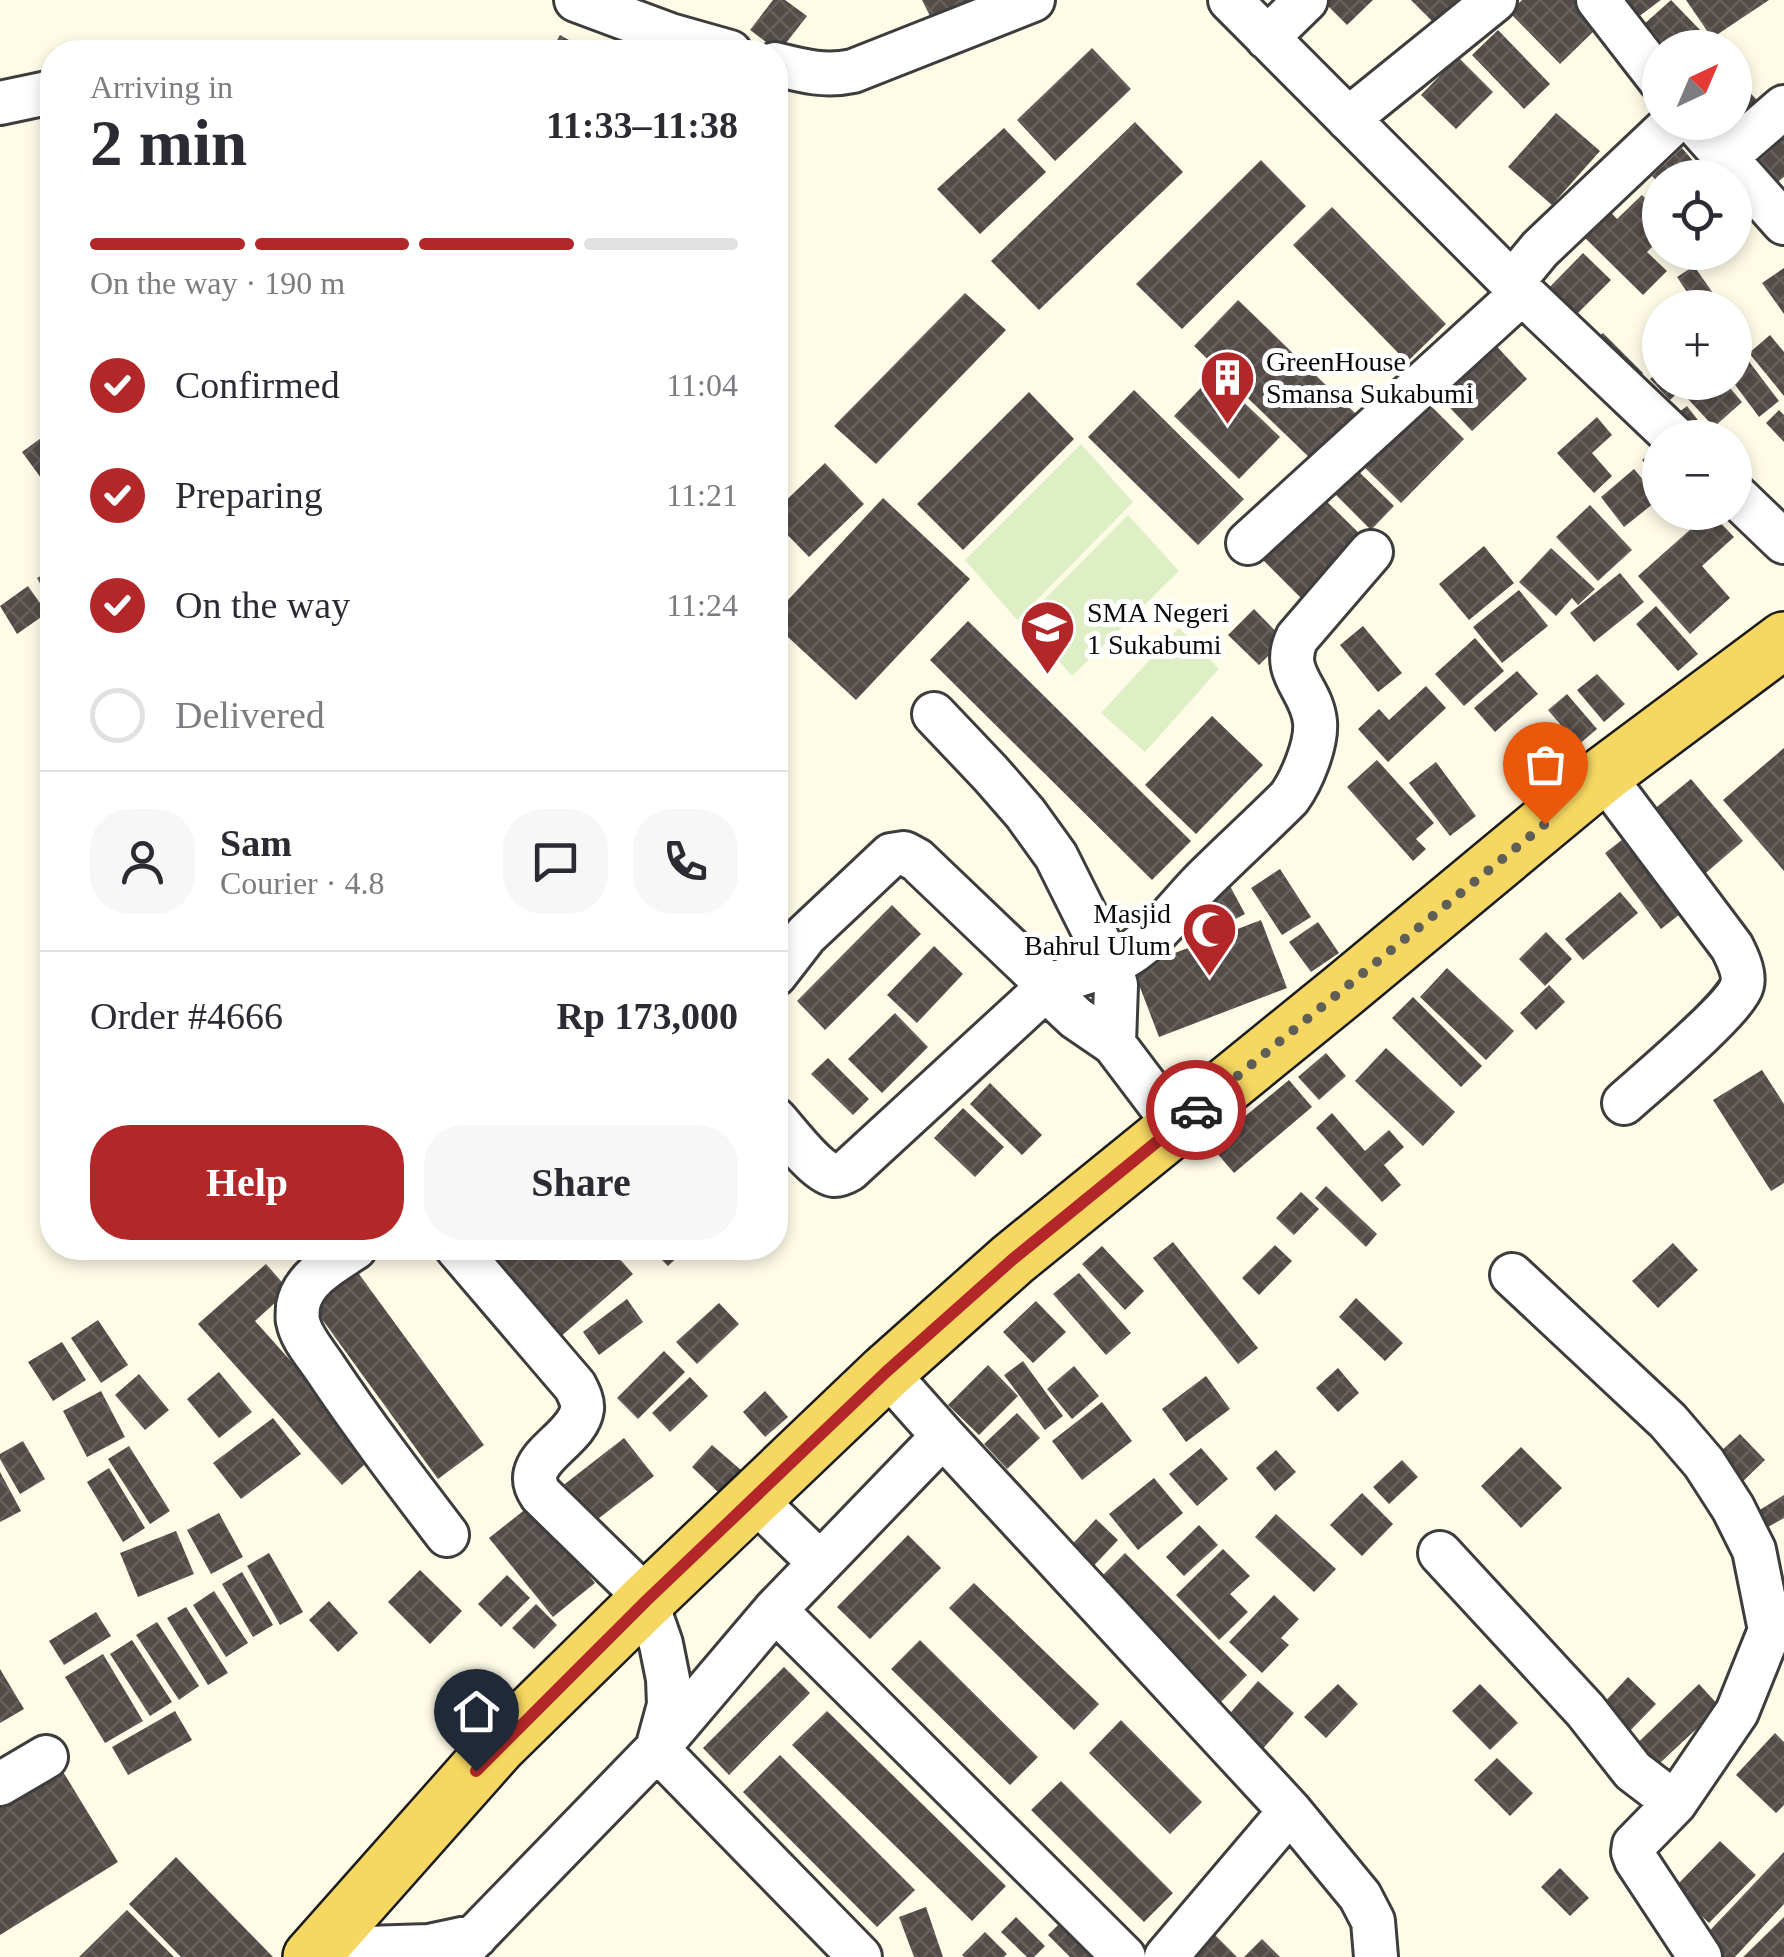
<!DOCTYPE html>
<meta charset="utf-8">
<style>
:root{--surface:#fff;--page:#f7f7f7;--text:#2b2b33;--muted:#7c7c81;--line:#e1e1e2;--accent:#b42728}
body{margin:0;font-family:"Times New Roman",serif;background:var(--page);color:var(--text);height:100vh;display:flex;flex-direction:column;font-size:38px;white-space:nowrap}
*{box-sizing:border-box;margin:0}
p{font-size:32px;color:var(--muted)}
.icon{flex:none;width:55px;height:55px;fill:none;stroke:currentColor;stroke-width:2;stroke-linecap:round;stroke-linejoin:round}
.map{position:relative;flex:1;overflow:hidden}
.panel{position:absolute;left:40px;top:40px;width:748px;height:1220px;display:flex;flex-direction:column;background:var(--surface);border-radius:40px;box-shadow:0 5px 15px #0003}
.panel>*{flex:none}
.needle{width:65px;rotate:44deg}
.controls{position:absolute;left:1642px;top:30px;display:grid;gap:20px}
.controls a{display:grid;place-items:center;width:110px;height:110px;border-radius:50%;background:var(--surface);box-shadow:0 5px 15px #0003;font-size:50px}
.pin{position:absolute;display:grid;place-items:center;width:85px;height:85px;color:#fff;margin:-102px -42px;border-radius:50% 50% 50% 0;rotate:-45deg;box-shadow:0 0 10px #0007}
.pin .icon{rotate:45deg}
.courier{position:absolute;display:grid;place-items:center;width:100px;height:100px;margin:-50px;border:8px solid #b42728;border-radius:50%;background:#fff;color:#222;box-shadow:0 2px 12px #0007}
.summary em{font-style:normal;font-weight:700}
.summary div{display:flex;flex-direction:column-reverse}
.summary{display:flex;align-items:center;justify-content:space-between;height:170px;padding:0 50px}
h1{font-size:65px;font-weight:700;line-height:75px}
.bar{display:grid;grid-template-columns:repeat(4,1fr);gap:15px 10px;align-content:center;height:120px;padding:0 50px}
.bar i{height:12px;border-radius:8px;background:var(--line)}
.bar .active{background:var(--accent)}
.bar p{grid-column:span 4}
.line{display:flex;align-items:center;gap:25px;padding:0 50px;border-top:2px solid var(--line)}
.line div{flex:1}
.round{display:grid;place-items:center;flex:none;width:105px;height:105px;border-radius:40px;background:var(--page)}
ol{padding:0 50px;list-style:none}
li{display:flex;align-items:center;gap:30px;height:110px}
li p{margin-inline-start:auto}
li .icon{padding:10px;border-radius:50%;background:var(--accent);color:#fff;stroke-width:4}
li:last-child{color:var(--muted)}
li i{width:55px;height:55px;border:5px solid var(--line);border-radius:50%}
.primary-button{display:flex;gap:20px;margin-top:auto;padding:20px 50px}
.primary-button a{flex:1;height:115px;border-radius:40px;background:var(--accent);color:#fff;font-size:40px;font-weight:700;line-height:115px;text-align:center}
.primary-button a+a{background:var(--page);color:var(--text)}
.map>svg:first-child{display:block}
</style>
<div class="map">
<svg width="1784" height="1957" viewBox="0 0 1784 1957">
<defs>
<pattern id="building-cross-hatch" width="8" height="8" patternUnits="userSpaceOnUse" patternTransform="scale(2.5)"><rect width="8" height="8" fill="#524b47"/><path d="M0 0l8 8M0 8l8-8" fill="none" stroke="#66605d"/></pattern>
</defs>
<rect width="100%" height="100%" fill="#fefbe7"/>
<path fill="#deeec5" d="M1081 444 1133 502 1017 620 965 560Z
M1128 515 1179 571 1072 676 1024 620Z
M1179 628 1219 669 1145 752 1101 713Z"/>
<path fill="url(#building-cross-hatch)" d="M773 0H785L807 16 779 52 750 30Z
M922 0H981L938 32Z
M1325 0H1373L1347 25 1324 2Z
M1411 0H1462L1436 25Z
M1522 0H1580L1591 10 1583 18 1595 30 1560 64 1509 12Z
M1620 0H1661L1634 20Z
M1671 0 1703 33 1687 48H1660L1633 34Z
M1686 0H1769L1712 38Z
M1498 30 1550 84 1524 109 1472 55Z
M560 35 590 52H550Z
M1092 48 1131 89 1055 161 1017 120Z
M1458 57 1493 92 1456 129 1421 95Z
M1735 76 1764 108 1726 143 1708 122H1735Z
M1556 113 1600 151 1552 205 1508 167Z
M1784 119V177L1770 188 1742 153Z
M1135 122 1183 172 1039 310 991 261Z
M1004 128 1046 172 980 234 937 189Z
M1682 148 1708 178H1660V184L1652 176Z
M1261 160 1306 206 1182 329 1136 284Z
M1642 195 1660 213V239L1647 252 1667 271 1643 295 1581 234 1607 208 1617 219Z
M1332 207 1446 324 1407 362 1293 245Z
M1583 253 1611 280 1571 320 1544 293Z
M1694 266 1722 306 1719 308H1664L1687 292 1677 277Z
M1784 268V314L1762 283Z
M965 293 1006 330 876 464 834 426Z
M1238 300 1357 415 1313 461 1194 346Z
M1603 333 1643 373 1629 388 1588 347Z
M1770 335 1784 352V396L1749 353Z
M1490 339 1527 379 1472 431 1434 391Z
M1744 355 1779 401 1759 417 1733 382H1735V362Z
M1660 371V382H1689L1670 400 1650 379Z
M1214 374 1280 437 1239 479 1174 416Z
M1706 382H1725L1742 402 1714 427 1688 399Z
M1134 390 1244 499 1198 545 1088 437Z
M1029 392 1074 439 963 550 917 504Z
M1420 395 1464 439 1401 503 1356 459Z
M1687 406 1704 428 1693 438 1670 419Z
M1779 410 1784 415V442L1766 423Z
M1597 417 1612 435 1592 453 1612 476 1594 493 1557 453Z
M52 430V493L22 452Z
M1660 446V482L1642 460Z
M825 463 864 504 809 557 775 522V511Z
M1354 467 1394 506 1371 530 1331 490Z
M1634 469 1659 499 1624 527 1601 497Z
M1316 491 1366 540 1305 602 1256 553Z
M883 498 970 579 856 700 775 625V614Z
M1590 505 1632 550 1598 581 1556 537Z
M1710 512 1734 537 1702 566 1730 598 1690 634 1638 576Z
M1484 546 1514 583 1469 620 1439 584Z
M1551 548 1595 589 1578 605 1572 598 1556 616 1519 582Z
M52 570V598L49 600 37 578Z
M1620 573 1644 602 1594 642 1570 613Z
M28 586 47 613 17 634 0 606Z
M1519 590 1548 626 1502 663 1473 627Z
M1656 606 1698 654 1678 671 1636 624Z
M1254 609 1284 640 1259 665 1228 635Z
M968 621 1191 841 1152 880 930 660Z
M1363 626 1402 673 1378 692 1340 645Z
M1475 638 1504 671 1464 706 1435 674Z
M1517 671 1538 694 1495 732 1474 708Z
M1597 674 1625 704 1604 722 1577 690Z
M1426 686 1446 708 1388 762 1358 729 1379 709 1389 720Z
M1567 694 1597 729 1578 745 1548 710Z
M1212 716 1263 765 1196 834 1145 785Z
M1784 748V871L1723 800Z
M1377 760 1434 823 1416 839 1426 849 1413 861 1347 787Z
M1436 762 1476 816 1450 836 1409 783Z
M1691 779 1743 841 1700 878 1647 815Z
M1632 832 1689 907 1661 929 1605 853Z
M1280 869 1311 917 1282 935 1251 888Z
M1229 884 1245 914 1205 935 1190 906Z
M1620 892 1638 913 1583 960 1565 939Z
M892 905 921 934 825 1030 797 1001Z
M1261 920 1287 988 1159 1037 1133 969Z
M1318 922 1339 953 1311 972 1289 942Z
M1546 932 1572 959 1545 986 1519 959Z
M934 946 963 974 917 1023 887 995Z
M1447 968 1514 1031 1486 1060 1420 997Z
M1549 985 1565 1002 1536 1030 1520 1013Z
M1413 997 1482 1066 1461 1087 1392 1018Z
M895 1013 928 1047 882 1093 848 1059Z
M1386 1048 1455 1112 1423 1146 1355 1081Z
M1326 1053 1346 1076 1319 1100 1298 1077Z
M828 1058 869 1099 853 1115 811 1074Z
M1762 1070 1784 1104V1183L1771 1191 1713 1100Z
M1289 1080 1312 1107 1234 1173 1210 1145Z
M990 1083 1042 1135 1022 1155 970 1104Z
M963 1108 1004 1147 975 1177 934 1138Z
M1332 1113 1365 1151 1389 1130 1404 1147 1384 1165 1401 1185 1382 1202 1316 1128Z
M1326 1186 1377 1234 1366 1247 1315 1198Z
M1301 1192 1319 1209 1294 1235 1276 1218Z
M1173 1242 1258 1348 1238 1364 1153 1258Z
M1673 1243 1698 1270 1658 1308 1632 1281Z
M1275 1245 1292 1261 1259 1295 1242 1278Z
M1102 1246 1144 1291 1125 1310 1082 1264Z
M468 1248H610L633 1274 552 1344Z
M650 1248H687L668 1266Z
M348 1259 484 1445 438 1479 303 1293Z
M266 1264 289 1290 255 1321 375 1455 342 1485 198 1324Z
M1079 1273 1131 1333 1106 1355 1053 1294Z
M1356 1298 1403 1343 1385 1361 1339 1317Z
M627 1299 643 1322 599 1355 583 1332Z
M1036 1301 1066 1332 1033 1363 1003 1332Z
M719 1303 739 1324 697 1364 676 1342Z
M98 1320 128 1365 101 1383 71 1338Z
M62 1342 86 1380 53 1401 28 1362Z
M664 1351 685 1372 638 1419 617 1398Z
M1023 1361 1063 1416 1045 1430 1004 1375Z
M988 1365 1018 1396 979 1435 948 1405Z
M1074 1366 1099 1396 1072 1419 1047 1389Z
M1338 1368 1359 1393 1338 1412 1316 1388Z
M219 1372 252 1412 219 1438 187 1399Z
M139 1374 169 1410 145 1430 115 1395Z
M1206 1376 1230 1409 1186 1442 1162 1409Z
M690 1377 708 1396 670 1432 652 1413Z
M101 1391 125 1437 87 1457 63 1411Z
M765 1391 788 1417 765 1437 743 1412Z
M1102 1402 1132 1441 1082 1480 1052 1441Z
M1017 1413 1040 1438 1007 1469 984 1444Z
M273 1418 301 1454 241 1499 213 1463Z
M1740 1434 1765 1460 1738 1486 1712 1459Z
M624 1438 654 1476 590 1525 561 1487Z
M23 1441 45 1479 20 1494 0 1459V1454Z
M712 1445 741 1470 719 1493 692 1467Z
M129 1446 170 1511 150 1524 108 1459Z
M1521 1447 1562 1488 1521 1528 1481 1486Z
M1201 1448 1228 1479 1197 1506 1169 1474Z
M1276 1450 1296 1472 1275 1491 1256 1468Z
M1402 1460 1418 1477 1389 1504 1373 1487Z
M109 1468 145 1528 123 1542 87 1482Z
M0 1472 21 1511 0 1522Z
M1154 1478 1183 1513 1138 1550 1109 1514Z
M1362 1493 1393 1524 1362 1556 1330 1525Z
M1784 1495V1518L1768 1527 1758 1511Z
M532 1504 595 1583 553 1617 489 1538Z
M219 1513 243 1557 211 1574 187 1530Z
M1276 1514 1336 1569 1314 1592 1255 1537Z
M1096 1519 1118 1540 1088 1572 1066 1551Z
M1199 1525 1218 1545 1184 1576 1166 1557Z
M176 1531 194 1574 138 1597 120 1553Z
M908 1535 941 1568 870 1639 837 1607Z
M1223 1549 1250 1576 1230 1594 1248 1612 1219 1640 1176 1595Z
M269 1553 303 1612 280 1625 247 1566Z
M1125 1553 1247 1675 1217 1706 1094 1584Z
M420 1570 462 1611 430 1644 388 1602Z
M242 1572 273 1625 253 1637 222 1584Z
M507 1575 530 1598 501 1627 478 1604Z
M974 1583 1099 1704 1074 1730 949 1608Z
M214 1591 248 1643 226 1657 193 1605Z
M1274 1595 1299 1619 1281 1638 1289 1645 1262 1673 1229 1642Z
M329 1601 358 1633 338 1652 309 1620Z
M536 1604 557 1625 534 1649 512 1628Z
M186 1607 228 1673 208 1685 167 1618Z
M96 1612 111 1636 64 1665 49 1641Z
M157 1622 199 1686 179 1700 136 1635Z
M132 1640 172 1702 150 1716 110 1654Z
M920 1640 1038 1757 1010 1785 891 1669Z
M103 1654 143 1721 105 1743 65 1677Z
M784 1667 810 1693 729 1775 703 1748Z
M0 1669 24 1709 0 1723Z
M1628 1677 1656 1704 1628 1733 1600 1707Z
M1258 1681 1294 1713 1261 1751 1225 1719Z
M1338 1684 1358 1704 1326 1738 1304 1717Z
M1480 1684 1518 1723 1490 1750 1452 1711Z
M1699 1684 1720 1707 1647 1775 1627 1753Z
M175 1711 192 1740 128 1775 112 1747Z
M827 1711 1006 1886 972 1921 792 1745Z
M1121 1720 1202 1802 1170 1834 1089 1753Z
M1775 1733 1784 1742V1805L1776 1813 1736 1775Z
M780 1755 915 1890 877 1927 743 1792Z
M1497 1758 1533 1793 1510 1816 1474 1780Z
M62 1770 118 1862 0 1935V1808Z
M1061 1781 1173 1893 1144 1922 1031 1810Z
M1720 1841 1756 1875 1709 1923 1673 1889Z
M1784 1852V1904L1735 1957H1715L1699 1942Z
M176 1857 230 1913 273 1957H181L129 1904Z
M1560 1868 1589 1898 1570 1916 1541 1887Z
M926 1907 943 1957H914L899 1917Z
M127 1910 174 1957H79Z
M1016 1917 1045 1946 1034 1957H1027L1001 1932Z
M1784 1917V1957H1743Z
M1062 1921 1098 1957H1070L1048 1935Z
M985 1932 1007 1954 1004 1957H964L962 1955Z
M1213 1933 1237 1957H1190Z
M1262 1939 1280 1957H1244Z"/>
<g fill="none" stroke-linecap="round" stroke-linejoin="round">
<defs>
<path id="minor" d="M576 0 670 35 730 52
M1230 0 1512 283 1540 249 1674 122
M1598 0 1660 80
M1267 38 1306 0
M775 64C803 71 825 77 853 71L1033 0
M0 103 52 92
M1348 119 1495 0
M1694 122 1784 223
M1726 157 1784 107
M1512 283 1675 438
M1735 495 1784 542
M1248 543 1522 293
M934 714 990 773 1025 813 1056 856 1110 964 1116 985 1114 1044
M1603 775 1732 947C1737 957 1745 973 1742 985 1737 1007 1645 1084 1624 1103
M775 975 806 935 891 855 904 853 917 860 1049 986 849 1170C844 1173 840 1175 834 1175 818 1174 787 1132 775 1119
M1176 1126 1114 1044 1076 1018 1060 1003 1049 986C1078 973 1109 969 1135 950 1160 932 1179 906 1200 884 1229 855 1260 827 1289 798 1302 780 1317 744 1315 722 1312 688 1280 674 1297 638L1371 552
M355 1248C334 1262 303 1278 298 1306 298 1307 297 1320 298 1321 301 1338 316 1354 325 1368 363 1425 405 1480 447 1535
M457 1248 575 1386C578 1392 583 1401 582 1409 578 1442 516 1459 541 1495L628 1580 646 1601 661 1644 668 1679 669 1705 657 1749 860 1957
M1512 1275 1668 1421 1704 1463 1733 1508 1754 1550 1770 1630 1737 1712 1675 1803 1634 1845 1633 1852 1636 1860 1700 1957
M886 1372 943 1436 1290 1811 1166 1957
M753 1498 819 1562
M1440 1553 1585 1710 1633 1771 1675 1803
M775 1610 1124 1957
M0 1784 46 1757
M1290 1811 1360 1896 1373 1921 1376 1957
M323 1943 367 1948 429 1946 476 1936
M455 1957 657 1749 775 1610 943 1436"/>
<path id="major" d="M311 1957 499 1745 646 1601 886 1372 1013 1259 1344 990 1603 775 1784 640"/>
</defs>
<use href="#minor" stroke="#3d3d3d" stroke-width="48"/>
<use href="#major" stroke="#1b1b1b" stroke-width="60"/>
<use href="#minor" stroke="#fff" stroke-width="42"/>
<use href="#major" stroke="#f5d761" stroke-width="55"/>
</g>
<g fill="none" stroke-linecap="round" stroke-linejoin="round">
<path stroke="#5f5e57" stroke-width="10" stroke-dasharray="0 18" d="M1196 1110 1545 824"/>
<path stroke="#b42728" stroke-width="12" d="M476 1771 646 1601 886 1372 1013 1259 1196 1110"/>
</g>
<defs>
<symbol id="building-pin" viewBox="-11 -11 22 30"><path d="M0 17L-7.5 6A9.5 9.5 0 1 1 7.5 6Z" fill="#b42728" stroke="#fff"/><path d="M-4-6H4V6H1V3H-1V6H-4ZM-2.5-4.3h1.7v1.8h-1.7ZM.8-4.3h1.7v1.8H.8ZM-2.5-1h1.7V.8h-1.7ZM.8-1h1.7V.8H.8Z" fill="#fff"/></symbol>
<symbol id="school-pin" viewBox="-11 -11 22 30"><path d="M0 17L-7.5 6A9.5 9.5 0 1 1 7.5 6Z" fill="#b42728" stroke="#fff"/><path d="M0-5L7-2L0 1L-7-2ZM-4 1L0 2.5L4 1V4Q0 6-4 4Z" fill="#fff"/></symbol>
<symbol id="mosque-pin" viewBox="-11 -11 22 30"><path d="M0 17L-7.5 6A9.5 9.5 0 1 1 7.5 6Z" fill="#b42728" stroke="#fff"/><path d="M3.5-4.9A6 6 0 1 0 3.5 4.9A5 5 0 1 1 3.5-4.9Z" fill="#fff"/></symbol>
</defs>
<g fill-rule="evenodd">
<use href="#building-pin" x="1196" y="346" width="63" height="86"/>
<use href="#school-pin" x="1016" y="596" width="63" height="86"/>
<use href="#mosque-pin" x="1178" y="898" width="63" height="86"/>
</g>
<g text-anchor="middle" stroke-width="10" stroke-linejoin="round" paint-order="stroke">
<g font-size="28" fill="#0a0a0a" stroke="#fff" text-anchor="start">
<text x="1266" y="371">GreenHouse<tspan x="1266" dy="32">Smansa Sukabumi</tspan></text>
<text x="1087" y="622">SMA Negeri<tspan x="1087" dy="32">1 Sukabumi</tspan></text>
<text x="1171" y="923" text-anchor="end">Masjid<tspan x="1171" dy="32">Bahrul Ulum</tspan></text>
</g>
</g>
</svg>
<div class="controls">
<a><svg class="needle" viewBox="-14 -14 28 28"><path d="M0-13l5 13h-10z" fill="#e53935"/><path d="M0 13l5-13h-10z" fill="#7c7c81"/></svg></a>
<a><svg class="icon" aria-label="locate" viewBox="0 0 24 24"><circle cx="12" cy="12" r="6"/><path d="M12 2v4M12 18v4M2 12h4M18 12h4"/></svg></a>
<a>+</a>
<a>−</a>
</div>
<div class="pin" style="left:1545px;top:824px;background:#ea580c"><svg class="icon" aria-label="bag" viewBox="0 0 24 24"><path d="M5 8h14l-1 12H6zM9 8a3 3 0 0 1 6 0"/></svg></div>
<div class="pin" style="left:476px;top:1771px;background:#1f2937"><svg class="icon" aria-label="home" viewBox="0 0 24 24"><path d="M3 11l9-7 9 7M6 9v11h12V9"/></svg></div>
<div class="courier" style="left:1196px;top:1110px"><svg class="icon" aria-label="car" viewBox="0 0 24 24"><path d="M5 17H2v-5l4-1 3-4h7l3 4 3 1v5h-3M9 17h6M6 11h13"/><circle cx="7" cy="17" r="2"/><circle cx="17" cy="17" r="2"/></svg></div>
<section class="panel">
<div class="summary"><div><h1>2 min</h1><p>Arriving in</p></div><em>11:33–11:38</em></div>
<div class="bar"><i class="active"></i><i class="active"></i><i class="active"></i><i></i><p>On the way · 190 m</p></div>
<ol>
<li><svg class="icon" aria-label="check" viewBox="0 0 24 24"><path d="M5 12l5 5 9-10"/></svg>Confirmed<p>11:04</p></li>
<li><svg class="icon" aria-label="check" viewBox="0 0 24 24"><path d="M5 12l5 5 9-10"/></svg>Preparing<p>11:21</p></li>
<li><svg class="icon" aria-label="check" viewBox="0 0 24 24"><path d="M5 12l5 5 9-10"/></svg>On the way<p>11:24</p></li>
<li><i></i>Delivered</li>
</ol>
<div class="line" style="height:180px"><a class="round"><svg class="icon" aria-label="person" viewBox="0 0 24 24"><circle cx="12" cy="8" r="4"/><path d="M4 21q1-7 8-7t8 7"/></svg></a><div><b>Sam</b><p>Courier · 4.8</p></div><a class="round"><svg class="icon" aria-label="chat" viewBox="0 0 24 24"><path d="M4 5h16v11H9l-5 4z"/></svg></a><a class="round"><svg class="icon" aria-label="phone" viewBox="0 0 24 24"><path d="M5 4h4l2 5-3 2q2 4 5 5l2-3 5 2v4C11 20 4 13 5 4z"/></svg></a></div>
<div class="line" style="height:130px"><div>Order #4666</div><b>Rp 173,000</b></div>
<div class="primary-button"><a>Help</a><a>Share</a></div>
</section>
</div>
